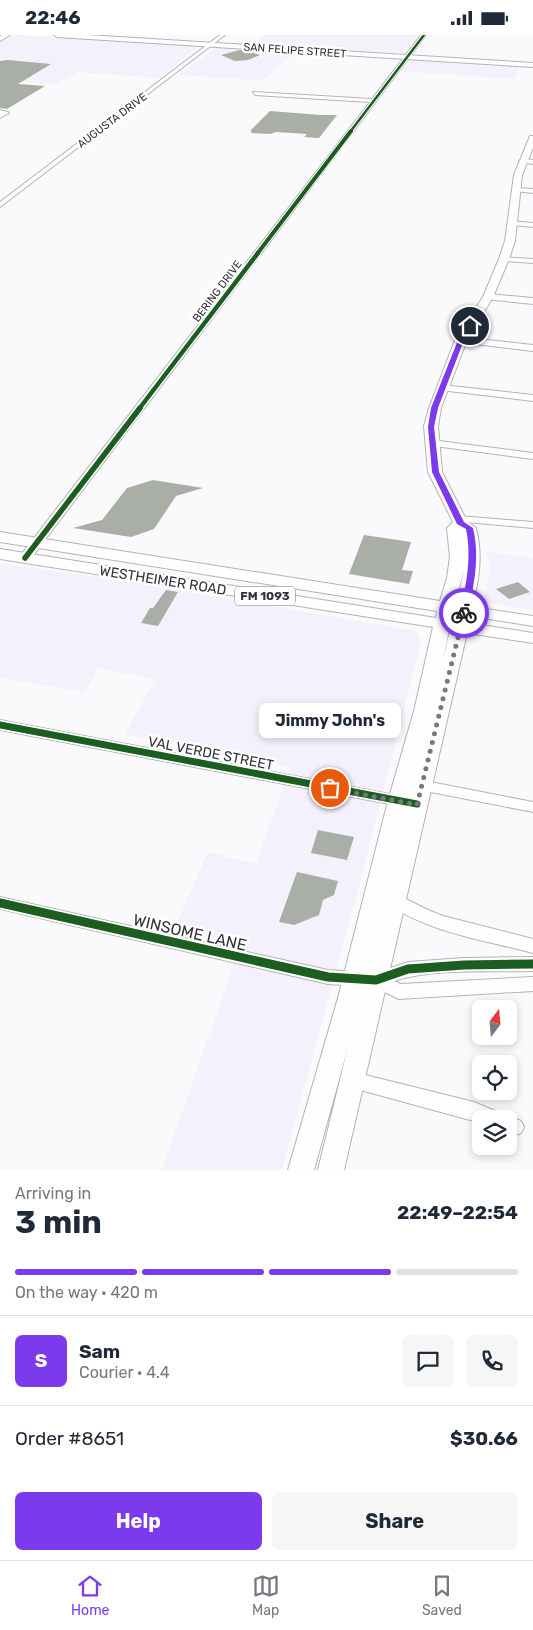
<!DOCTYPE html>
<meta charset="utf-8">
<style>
:root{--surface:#fff;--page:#f6f6f7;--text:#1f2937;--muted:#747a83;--line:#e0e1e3;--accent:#7c3aed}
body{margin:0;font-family:Rubik,sans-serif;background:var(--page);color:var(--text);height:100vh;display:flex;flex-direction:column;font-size:19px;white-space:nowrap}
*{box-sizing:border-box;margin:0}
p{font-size:16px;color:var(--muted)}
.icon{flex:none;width:28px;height:28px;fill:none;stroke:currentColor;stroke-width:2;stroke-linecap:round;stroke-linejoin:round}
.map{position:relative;height:1135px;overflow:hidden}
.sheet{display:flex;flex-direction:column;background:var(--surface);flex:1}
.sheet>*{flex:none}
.needle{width:32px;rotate:16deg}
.controls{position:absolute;left:472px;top:965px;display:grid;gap:10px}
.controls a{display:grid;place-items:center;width:45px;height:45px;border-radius:8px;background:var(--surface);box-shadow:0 2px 8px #0003;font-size:25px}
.pin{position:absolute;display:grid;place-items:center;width:42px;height:42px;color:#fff;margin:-21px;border:2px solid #fff;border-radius:50%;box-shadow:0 1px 5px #0007}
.courier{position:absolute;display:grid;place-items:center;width:50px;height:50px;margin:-25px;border:4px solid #7c3aed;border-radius:50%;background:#fff;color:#222;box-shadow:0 1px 6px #0007}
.bubble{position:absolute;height:35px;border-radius:8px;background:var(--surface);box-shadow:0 2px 8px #0003;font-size:16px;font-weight:700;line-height:35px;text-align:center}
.head em{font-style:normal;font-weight:700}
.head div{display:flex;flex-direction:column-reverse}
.head{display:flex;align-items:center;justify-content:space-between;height:85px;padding:0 15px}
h1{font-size:32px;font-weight:700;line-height:38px}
.bar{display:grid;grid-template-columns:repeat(4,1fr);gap:8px 5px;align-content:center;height:60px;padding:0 15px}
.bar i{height:6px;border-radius:4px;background:var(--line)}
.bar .on{background:var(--accent)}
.bar p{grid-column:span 4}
.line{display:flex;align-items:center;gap:12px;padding:0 15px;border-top:1px solid var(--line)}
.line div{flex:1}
.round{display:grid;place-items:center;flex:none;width:52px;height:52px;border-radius:8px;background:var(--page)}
.button{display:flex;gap:10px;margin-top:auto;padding:10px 15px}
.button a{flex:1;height:58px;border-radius:8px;background:var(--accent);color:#fff;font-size:20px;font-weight:700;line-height:58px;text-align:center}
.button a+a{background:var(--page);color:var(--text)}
.status{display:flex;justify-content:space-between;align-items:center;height:35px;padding:0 25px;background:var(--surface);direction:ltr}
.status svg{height:14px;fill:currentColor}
.menu{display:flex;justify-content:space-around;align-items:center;height:70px;border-top:1px solid var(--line);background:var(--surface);font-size:14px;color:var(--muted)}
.menu a{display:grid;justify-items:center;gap:2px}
.menu .on{color:var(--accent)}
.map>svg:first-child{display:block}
</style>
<div class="status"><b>22:46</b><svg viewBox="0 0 49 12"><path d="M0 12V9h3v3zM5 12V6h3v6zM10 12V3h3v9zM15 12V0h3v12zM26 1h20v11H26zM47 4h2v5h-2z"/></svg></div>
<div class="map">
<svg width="533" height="1135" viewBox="0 0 533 1135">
<rect width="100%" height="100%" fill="#faf9fc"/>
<path fill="#f4f1fd" d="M0 0H24L200 11 159 43 77 37 57 49 0 45Z
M266 0H418L404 18 255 9Z
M217 12 294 17 263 46 179 40Z
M412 24 520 30 515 44 401 36Z
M486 517 533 523V575L484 567 490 533Z
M0 528 149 550 416 596 421 606 360 848 282 1135H162L241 908 175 892 208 817 256 829 290 732 125 699 155 644 98 633 85 657 0 643Z"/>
<path fill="#a9aea6" d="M240 15 250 16 260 20 248 25 235 26 221 20Z
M8 25 51 29 18 49 45 51 7 74 0 73V26Z
M270 76 321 80H337L319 103 304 102 307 99 275 97 271 99 251 98 252 96H250Z
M153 445 203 453 176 461 154 494 131 502 73 493 102 485 127 453Z
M364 500 411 507 402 535 413 536 409 549 349 539Z
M518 547 530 557 509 564 496 554Z
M166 555 178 557 158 591 141 588 150 573H153Z
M318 795 354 802 347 825 311 818Z
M297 837 338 846 334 860 323 865 319 880 294 890 279 887Z"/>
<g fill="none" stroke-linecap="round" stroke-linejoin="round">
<defs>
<path id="minor" d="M220 0H225L0 172V167Z
M421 0H426L29 526H21L19 523 21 520 370 67 255 60 253 57 372 64Z
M0 75 8 77 9 78 0 83Z
M522 124 533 125V129L520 127 519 126Z
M516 153 533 154V158L514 156 513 155Z
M509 186 533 188V192L512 190 508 188Z
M501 222 533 224V228L504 226H501Z
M488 259 533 263V269L485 264 484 262Z
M461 302 533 310V316L458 307V303Z
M443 350 533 360V366L440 355V351Z
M431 405 533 418V424L427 410 426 408 427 406Z
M459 481 533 487V493L455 486 453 484 455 482Z
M0 685 405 762 410 763 413 767 410 771 405 772 0 695Z
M415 744 533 767V777L410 753 408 749 410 745Z
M394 858 428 875 443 881 533 904V918C485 905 430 898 388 869L386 864 388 859Z
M0 862 328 935 376 938 408 927 464 923 533 922V936C491 937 433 933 394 946L401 949 533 942V956L399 964 374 952 328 949 0 874Z
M353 1037 474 1067 500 1078 503 1083 509 1081 521 1086 524 1092 521 1098 514 1101 509 1099V1084H481V1088L353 1053 346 1051 344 1045 346 1039Z"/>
<path id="major" d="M2 0H10L0 6V1Z
M54 0H87L533 28V32L57 2Z
M530 101H533V113L522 140 515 206 509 224 493 262 467 305 441 373 438 391 442 437 467 486 476 493C483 520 479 545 472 572L533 581V591L470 581 469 588 533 598V608L467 598 344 1135H318L348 1012 314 1135H288L338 963 388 766 414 676 433 592 0 524V514L436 583 437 576 0 507V497L440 566 447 543 450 522 447 493 453 487 428 437 424 391 429 373 455 305 483 262 499 224 505 206 514 140ZM464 534 457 569H455ZM449 595H450L443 625Z"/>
</defs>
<use href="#minor" stroke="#b4b3b8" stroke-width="2"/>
<use href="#major" stroke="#b4b3b8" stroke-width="2"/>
<use href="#minor" fill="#fefeff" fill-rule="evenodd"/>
<use href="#major" fill="#fefeff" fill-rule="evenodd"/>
<defs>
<path id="cycleway-far5" d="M350 97 424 0"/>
<path id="cycleway-far4" d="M257 219 351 96"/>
<path id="cycleway-far3" d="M139 374 258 218"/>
<path id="cycleway-far2" d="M25 523 140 373"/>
<path id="cycleway-far1" d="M0 690 417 769"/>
<path id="cycleway" d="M0 868 328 942 376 945 408 934 464 930 533 929"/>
</defs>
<use href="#cycleway-far5" stroke="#fff" stroke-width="4"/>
<use href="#cycleway-far4" stroke="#fff" stroke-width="5.5"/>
<use href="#cycleway-far3" stroke="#fff" stroke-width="7"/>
<use href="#cycleway-far2" stroke="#fff" stroke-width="8"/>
<use href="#cycleway-far1" stroke="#fff" stroke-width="10"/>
<use href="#cycleway" stroke="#fff" stroke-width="12"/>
<use href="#cycleway-far5" stroke="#1b5e20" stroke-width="2.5"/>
<use href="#cycleway-far4" stroke="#1b5e20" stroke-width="4"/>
<use href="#cycleway-far3" stroke="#1b5e20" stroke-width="4.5"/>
<use href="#cycleway-far2" stroke="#1b5e20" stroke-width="5.5"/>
<use href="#cycleway-far1" stroke="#1b5e20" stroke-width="7"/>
<use href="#cycleway" stroke="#1b5e20" stroke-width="9"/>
</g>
<path fill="#7c3aed" d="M468 290 473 291 464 305 438 373 434 392 439 437 464 487 473 493C480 522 474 549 468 578L464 580 460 578C466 550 472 523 466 494L457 489 432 437 428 392 431 373 458 305Z"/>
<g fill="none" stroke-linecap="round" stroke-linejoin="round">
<path stroke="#7a787f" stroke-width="5" stroke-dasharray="0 9" d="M330 753 417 770 464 578"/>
</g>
<g text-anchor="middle" stroke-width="5" stroke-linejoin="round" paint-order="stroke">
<g font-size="11" fill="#35323b" stroke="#fff">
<text transform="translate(295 15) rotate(4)" y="4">SAN FELIPE STREET</text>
<text transform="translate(112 85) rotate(-37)" y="4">AUGUSTA DRIVE</text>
<text transform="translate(217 256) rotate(-53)" y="4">BERING DRIVE</text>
</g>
<rect fill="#fff" stroke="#727076" stroke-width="1" x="235" y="551.5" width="60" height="19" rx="4"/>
<g font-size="12" font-weight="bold" fill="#35323b">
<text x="265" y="565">FM 1093</text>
</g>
<g font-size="14" fill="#35323b" stroke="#fff">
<text transform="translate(163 545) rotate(9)" y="5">WESTHEIMER ROAD</text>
<text transform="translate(211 718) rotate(11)" y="5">VAL VERDE STREET</text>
</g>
<g font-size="16" fill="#35323b" stroke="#fff">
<text transform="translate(190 897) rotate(13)" y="6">WINSOME LANE</text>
</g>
</g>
</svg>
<div class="controls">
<a><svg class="needle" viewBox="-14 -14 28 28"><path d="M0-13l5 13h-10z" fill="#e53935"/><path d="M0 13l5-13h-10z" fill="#747a83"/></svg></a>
<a><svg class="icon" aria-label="locate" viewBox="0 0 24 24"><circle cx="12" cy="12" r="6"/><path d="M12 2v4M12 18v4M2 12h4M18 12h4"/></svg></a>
<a><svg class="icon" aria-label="layers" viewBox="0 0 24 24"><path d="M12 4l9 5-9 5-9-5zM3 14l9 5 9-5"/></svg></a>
</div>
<div class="pin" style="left:330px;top:753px;background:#ea580c"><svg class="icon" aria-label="bag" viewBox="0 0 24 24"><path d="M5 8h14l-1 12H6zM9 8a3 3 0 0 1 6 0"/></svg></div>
<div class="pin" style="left:470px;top:291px;background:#1f2937"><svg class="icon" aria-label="home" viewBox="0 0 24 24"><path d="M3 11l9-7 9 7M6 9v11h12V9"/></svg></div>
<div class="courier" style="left:464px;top:578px"><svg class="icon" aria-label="bike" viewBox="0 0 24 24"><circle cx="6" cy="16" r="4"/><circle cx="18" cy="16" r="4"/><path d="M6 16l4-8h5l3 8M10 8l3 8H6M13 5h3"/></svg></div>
<div class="bubble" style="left:259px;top:668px;width:142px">Jimmy John's</div>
</div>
<section class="sheet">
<div class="head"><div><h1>3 min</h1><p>Arriving in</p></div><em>22:49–22:54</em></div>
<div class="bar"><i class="on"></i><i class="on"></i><i class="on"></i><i></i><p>On the way · 420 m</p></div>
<div class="line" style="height:90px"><b class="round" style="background:var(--accent);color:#fff">S</b><div><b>Sam</b><p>Courier · 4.4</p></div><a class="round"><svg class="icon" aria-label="chat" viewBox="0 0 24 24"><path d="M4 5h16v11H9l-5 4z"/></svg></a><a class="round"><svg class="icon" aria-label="phone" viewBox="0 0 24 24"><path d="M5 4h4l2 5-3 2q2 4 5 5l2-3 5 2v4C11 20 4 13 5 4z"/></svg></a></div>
<div class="line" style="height:65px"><div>Order #8651</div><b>$30.66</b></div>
<div class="button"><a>Help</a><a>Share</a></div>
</section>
<nav class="menu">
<a class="on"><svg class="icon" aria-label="home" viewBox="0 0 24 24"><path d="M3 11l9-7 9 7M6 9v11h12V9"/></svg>Home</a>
<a><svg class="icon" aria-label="map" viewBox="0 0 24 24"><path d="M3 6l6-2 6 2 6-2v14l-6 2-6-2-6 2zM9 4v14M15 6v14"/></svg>Map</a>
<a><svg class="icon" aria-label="saved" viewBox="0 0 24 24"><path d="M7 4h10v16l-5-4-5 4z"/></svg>Saved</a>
</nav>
